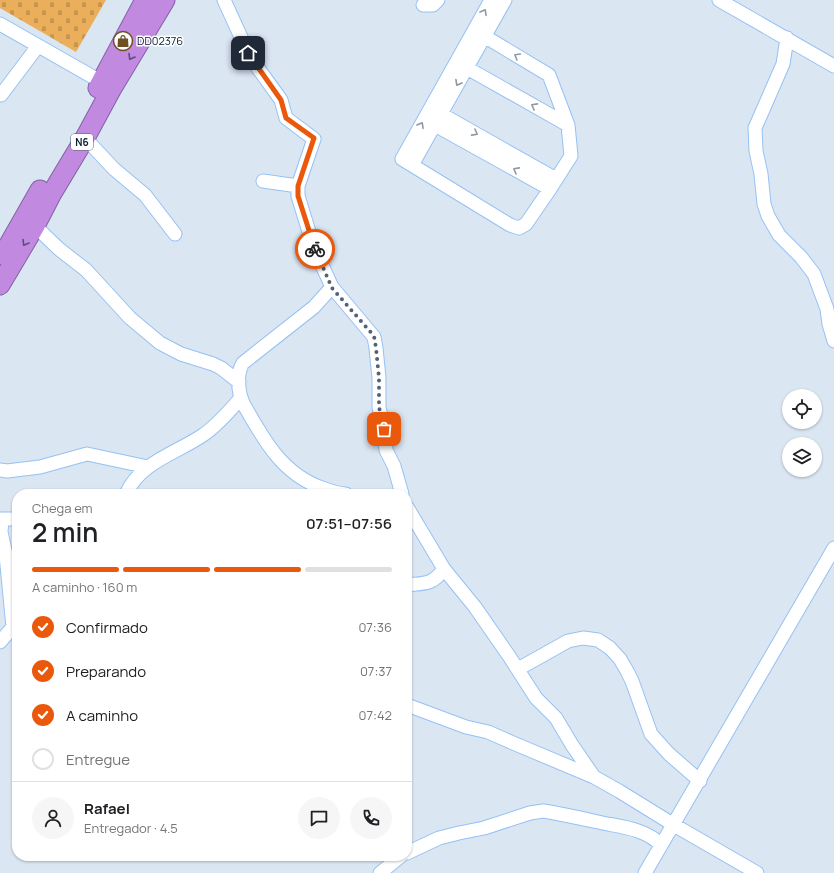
<!DOCTYPE html>
<html lang="pt">
<meta charset="utf-8">
<style>
:root{--surface:#fff;--page:#f6f6f6;--text:#202124;--muted:#757577;--line:#e0e0e0;--accent:#ea580c}
body{margin:0;font-family:Manrope,sans-serif;background:var(--page);color:var(--text);height:100vh;display:flex;flex-direction:column;font-size:15px;white-space:nowrap}
*{box-sizing:border-box;margin:0}
p{font-size:13px;color:var(--muted)}
.icon{flex:none;width:22px;height:22px;fill:none;stroke:currentColor;stroke-width:2;stroke-linecap:round;stroke-linejoin:round}
.map{position:relative;flex:1;overflow:hidden}
.details{position:absolute;left:12px;top:489px;width:400px;height:372px;display:flex;flex-direction:column;background:var(--surface);border-radius:16px;box-shadow:0 1px 3px #0004}
.details>*{flex:none}
.controls{position:absolute;left:782px;top:389px;display:grid;gap:8px}
.controls a{display:grid;place-items:center;width:40px;height:40px;border-radius:50%;background:var(--surface);box-shadow:0 1px 3px #0004;font-size:20px}
.pin{position:absolute;display:grid;place-items:center;width:34px;height:34px;color:#fff;margin:-17px;border-radius:8px;box-shadow:0 2px 6px #0006}
.courier{position:absolute;display:grid;place-items:center;width:40px;height:40px;margin:-20px;border:3px solid #ea580c;border-radius:50%;background:#fff;color:#222;box-shadow:0 1px 5px #0007}
.overview em{font-style:normal;font-weight:600}
.overview div{display:flex;flex-direction:column-reverse}
.overview{display:flex;align-items:center;justify-content:space-between;height:68px;padding:0 20px}
h1{font-size:26px;font-weight:600;line-height:30px}
.bar{display:grid;grid-template-columns:repeat(4,1fr);gap:6px 4px;align-content:center;height:48px;padding:0 20px}
.bar i{height:5px;border-radius:3px;background:var(--line)}
.bar .on{background:var(--accent)}
.bar p{grid-column:span 4}
.line{display:flex;align-items:center;gap:10px;padding:0 20px;border-top:1px solid var(--line)}
.line div{flex:1}
.round{display:grid;place-items:center;flex:none;width:42px;height:42px;border-radius:21px;background:var(--page)}
ol{padding:0 20px;list-style:none}
li{display:flex;align-items:center;gap:12px;height:44px}
li p{margin-inline-start:auto}
li .icon{padding:4px;border-radius:50%;background:var(--accent);color:#fff;stroke-width:4}
li:last-child{color:var(--muted)}
li i{width:22px;height:22px;border:2px solid var(--line);border-radius:50%}
.map>svg:first-child{display:block}
</style>
<div class="map">
<svg width="834" height="873" viewBox="0 0 834 873">
<defs>
<pattern id="cemetery-stones" width="16" height="16" patternUnits="userSpaceOnUse"><rect width="16" height="16" fill="#ebae5a"/><path d="M2 7V4a2 2 0 0 1 4 0v3zM10 15v-3a2 2 0 0 1 4 0v3z" fill="#c8954f"/></pattern>
</defs>
<rect width="100%" height="100%" fill="#dbe6f3"/>
<path fill="url(#cemetery-stones)" d="M0 0H106L76 52 0 8Z"/>
<g fill="none" stroke-linecap="round" stroke-linejoin="round">
<defs>
<path id="minor" d="M224 0 250 57 281 100 286 118 314 139 298 186V196L314 248 332 287 374 337 376 348 379 378V407L384 429 386 450 394 466 402 494
M719 0 834 66
M423 5H433L438 0
M0 24 107 85
M484 36 549 75 568 125 571 156 550 189 526 224 519 228 510 225 402 159 491 0
M787 38 783 64 755 128 756 151 761 174 764 204 768 216 779 235 801 257 814 274 827 309 829 324 834 341
M467 68 568 125
M1 95 38 46
M441 114 556 179
M435 125 550 189
M85 138 114 169 145 195 175 234
M412 165 505 0
M263 181 298 186
M35 226 59 249 86 270 130 318 160 343 181 354 213 364 221 368 239 382
M332 287 314 307 243 363C236 374 238 393 244 405 264 440 282 474 322 488 330 491 338 494 346 494
M0 470 7 471 40 467 87 454 148 467
M126 494C140 462 177 453 203 435 218 425 229 411 241 398
M407 507 444 569 475 607 509 656 536 698 556 718 572 745 594 777 619 791 674 825 757 873
M0 519H17
M2 519 1 532 6 555 13 627
M407 585C426 583 432 585 444 569
M0 642 13 627H17
M518 669 568 641 583 638 598 640 610 648 620 659 627 671 632 681 651 734 669 754 700 781
M407 705 466 727 488 732 513 743 594 777
M407 853 439 838 459 833 484 828 530 813 543 811C562 814 580 818 598 822 620 827 645 828 661 845
M380 873 401 856
M645 873 834 548"/>
<path id="highway" d="M98 88 145 0
M3 255 40 190
M0 285 35 226 52 193 85 138 112 88 165 0"/>
</defs>
<use href="#minor" stroke="#95c1f4" stroke-width="15"/>
<use href="#highway" stroke="#8063a3" stroke-width="21"/>
<use href="#minor" stroke="#fff" stroke-width="13"/>
<use href="#highway" stroke="#c189e0" stroke-width="19"/>
</g>
<defs><path id="oneway-chevron" d="M-2-3.5L2.5 0L-2 3.5" fill="none" stroke-width="1.6" stroke-linecap="round" stroke-linejoin="round"/></defs>
<g stroke="#8f99a3">
<use href="#oneway-chevron" transform="translate(484 12) rotate(-61)"/>
<use href="#oneway-chevron" transform="translate(517 56) rotate(-149)"/>
<use href="#oneway-chevron" transform="translate(458 83) rotate(119)"/>
<use href="#oneway-chevron" transform="translate(534 106) rotate(-151)"/>
<use href="#oneway-chevron" transform="translate(421 125) rotate(-60)"/>
<use href="#oneway-chevron" transform="translate(475 133) rotate(29)"/>
<use href="#oneway-chevron" transform="translate(516 170) rotate(-151)"/>
</g>
<g stroke="#5a4d81">
<use href="#oneway-chevron" transform="translate(131 57) rotate(121)"/>
<use href="#oneway-chevron" transform="translate(25 243) rotate(121)"/>
</g>
<g fill="none" stroke-linecap="round" stroke-linejoin="round">
<path stroke="#516376" stroke-width="4" stroke-dasharray="0 7.2" d="M315 249 332 288 374 336 376 348 379 378V407L384 429"/>
<path stroke="#ea580c" stroke-width="5" d="M248 53 281 100 286 118 314 138 298 186V196L315 249"/>
</g>
<defs>
<symbol id="shop-ring" viewBox="-11 -11 22 22"><circle r="9.5" fill="#fff" stroke="#6f5025" stroke-width="1.5"/><path d="M-5-2.5h2.3a2.7 3.5 0 0 1 5.4 0H5L5.5 6h-11ZM-1.5-2.5h3a1.5 2.3 0 0 0-3 0Z" fill="#6f5025"/></symbol>
</defs>
<g fill-rule="evenodd">
<use href="#shop-ring" x="112" y="30" width="22" height="22"/>
</g>
<g text-anchor="middle" stroke-width="3" stroke-linejoin="round" paint-order="stroke">
<rect fill="#fff" stroke="#516070" stroke-width="1" x="71" y="134" width="22" height="16" rx="3"/>
<g font-size="10" font-weight="bold" fill="#061c33">
<text x="82" y="146">N6</text>
</g>
<g font-size="11" fill="#061c33" stroke="#fff" text-anchor="start">
<text x="137" y="45">DD02376</text>
</g>
</g>
</svg>
<div class="controls">
<a><svg class="icon" aria-label="locate" viewBox="0 0 24 24"><circle cx="12" cy="12" r="6"/><path d="M12 2v4M12 18v4M2 12h4M18 12h4"/></svg></a>
<a><svg class="icon" aria-label="layers" viewBox="0 0 24 24"><path d="M12 4l9 5-9 5-9-5zM3 14l9 5 9-5"/></svg></a>
</div>
<div class="pin" style="left:384px;top:429px;background:#ea580c"><svg class="icon" aria-label="bag" viewBox="0 0 24 24"><path d="M5 8h14l-1 12H6zM9 8a3 3 0 0 1 6 0"/></svg></div>
<div class="pin" style="left:248px;top:53px;background:#1f2937"><svg class="icon" aria-label="home" viewBox="0 0 24 24"><path d="M3 11l9-7 9 7M6 9v11h12V9"/></svg></div>
<div class="courier" style="left:315px;top:249px"><svg class="icon" aria-label="bike" viewBox="0 0 24 24"><circle cx="6" cy="16" r="4"/><circle cx="18" cy="16" r="4"/><path d="M6 16l4-8h5l3 8M10 8l3 8H6M13 5h3"/></svg></div>
<section class="details">
<div class="overview"><div><h1>2 min</h1><p>Chega em</p></div><em>07:51–07:56</em></div>
<div class="bar"><i class="on"></i><i class="on"></i><i class="on"></i><i></i><p>A caminho · 160 m</p></div>
<ol>
<li><svg class="icon" aria-label="check" viewBox="0 0 24 24"><path d="M5 12l5 5 9-10"/></svg>Confirmado<p>07:36</p></li>
<li><svg class="icon" aria-label="check" viewBox="0 0 24 24"><path d="M5 12l5 5 9-10"/></svg>Preparando<p>07:37</p></li>
<li><svg class="icon" aria-label="check" viewBox="0 0 24 24"><path d="M5 12l5 5 9-10"/></svg>A caminho<p>07:42</p></li>
<li><i></i>Entregue</li>
</ol>
<div class="line" style="height:72px"><a class="round"><svg class="icon" aria-label="person" viewBox="0 0 24 24"><circle cx="12" cy="8" r="4"/><path d="M4 21q1-7 8-7t8 7"/></svg></a><div><b>Rafael</b><p>Entregador · 4.5</p></div><a class="round"><svg class="icon" aria-label="chat" viewBox="0 0 24 24"><path d="M4 5h16v11H9l-5 4z"/></svg></a><a class="round"><svg class="icon" aria-label="phone" viewBox="0 0 24 24"><path d="M5 4h4l2 5-3 2q2 4 5 5l2-3 5 2v4C11 20 4 13 5 4z"/></svg></a></div>
</section>
</div>
